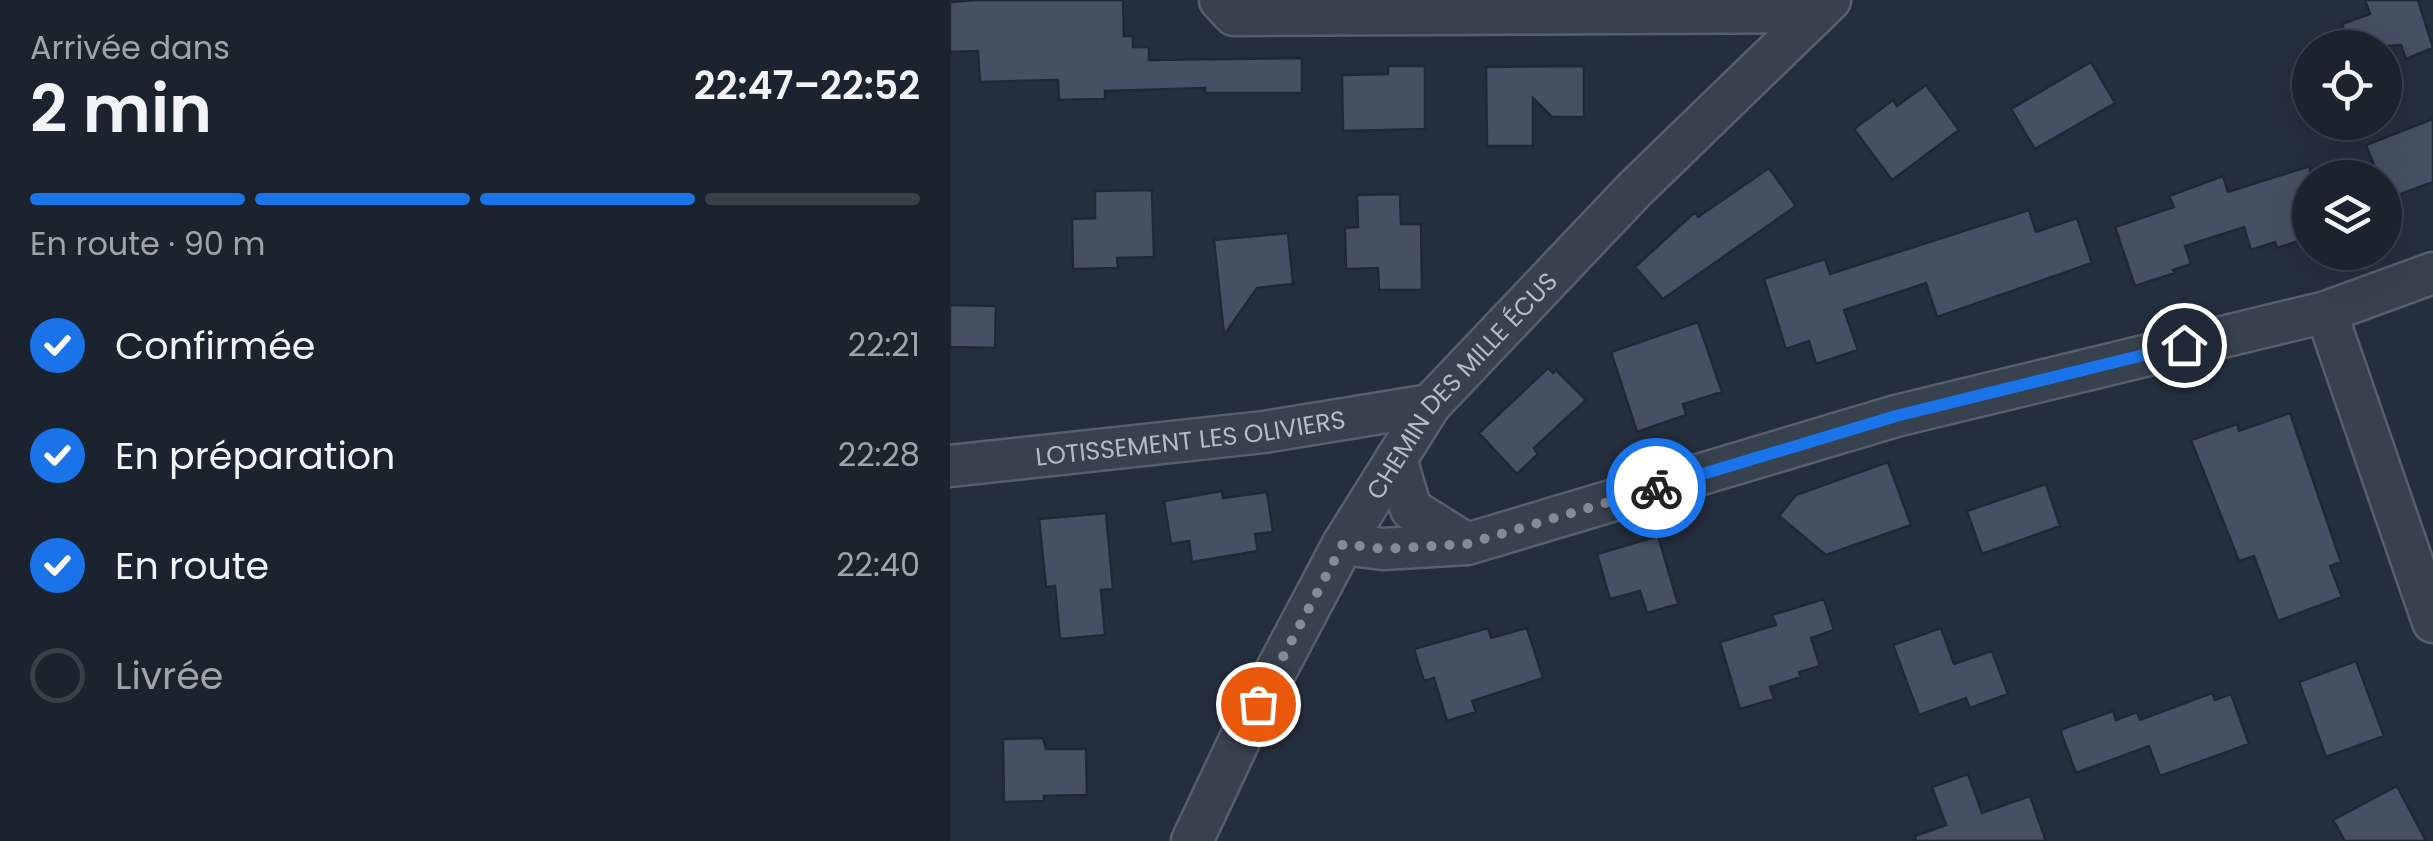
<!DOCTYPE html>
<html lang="fr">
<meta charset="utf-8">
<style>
:root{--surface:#1b232e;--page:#242b36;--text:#f1f3f6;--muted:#a0a4aa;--line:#39404a;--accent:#1a73e8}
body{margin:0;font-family:Poppins,sans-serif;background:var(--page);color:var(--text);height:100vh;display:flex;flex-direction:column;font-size:38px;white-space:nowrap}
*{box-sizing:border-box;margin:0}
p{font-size:32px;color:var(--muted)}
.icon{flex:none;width:55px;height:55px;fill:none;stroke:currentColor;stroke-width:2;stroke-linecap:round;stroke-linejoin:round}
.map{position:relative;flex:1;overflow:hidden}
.sheet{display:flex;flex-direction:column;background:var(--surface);width:950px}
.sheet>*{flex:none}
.tools{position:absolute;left:1342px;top:30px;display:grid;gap:20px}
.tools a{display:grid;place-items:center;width:110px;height:110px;border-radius:50%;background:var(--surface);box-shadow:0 10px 40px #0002,0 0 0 2px var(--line);font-size:50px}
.pin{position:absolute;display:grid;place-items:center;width:85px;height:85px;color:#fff;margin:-42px;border:5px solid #fff;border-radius:50%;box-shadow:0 2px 10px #0007}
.courier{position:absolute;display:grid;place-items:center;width:100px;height:100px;margin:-50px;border:8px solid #1a73e8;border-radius:50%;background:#fff;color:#222;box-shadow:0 2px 12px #0007}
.head em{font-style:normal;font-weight:600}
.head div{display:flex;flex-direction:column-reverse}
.head{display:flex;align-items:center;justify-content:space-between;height:170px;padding:0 30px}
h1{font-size:65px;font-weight:600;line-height:75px}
.bar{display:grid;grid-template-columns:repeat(4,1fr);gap:15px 10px;align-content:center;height:120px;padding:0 30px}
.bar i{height:12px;border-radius:8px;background:var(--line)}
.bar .current{background:var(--accent)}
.bar p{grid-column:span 4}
ol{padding:0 30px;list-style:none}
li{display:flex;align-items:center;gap:30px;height:110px}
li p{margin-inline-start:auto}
li .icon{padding:10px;border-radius:50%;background:var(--accent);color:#fff;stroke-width:4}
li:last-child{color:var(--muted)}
li i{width:55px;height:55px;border:5px solid var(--line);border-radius:50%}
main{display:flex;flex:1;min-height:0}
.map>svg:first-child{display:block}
</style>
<main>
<section class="sheet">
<div class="head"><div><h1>2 min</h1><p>Arrivée dans</p></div><em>22:47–22:52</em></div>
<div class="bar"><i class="current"></i><i class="current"></i><i class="current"></i><i></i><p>En route · 90 m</p></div>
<ol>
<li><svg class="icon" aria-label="check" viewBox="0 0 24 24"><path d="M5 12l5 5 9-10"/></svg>Confirmée<p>22:21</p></li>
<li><svg class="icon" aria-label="check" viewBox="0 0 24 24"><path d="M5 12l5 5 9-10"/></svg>En préparation<p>22:28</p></li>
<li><svg class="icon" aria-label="check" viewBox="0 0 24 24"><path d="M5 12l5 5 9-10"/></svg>En route<p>22:40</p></li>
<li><i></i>Livrée</li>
</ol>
</section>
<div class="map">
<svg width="1483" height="841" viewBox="0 0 1483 841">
<rect width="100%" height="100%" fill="#242f3e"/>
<path fill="#455162" stroke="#1f2835" stroke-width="2.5" d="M27 0H173L174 36H183V47H199V60L352 58V93H255V88L155 91V99L109 100 108 80 30 82 28 51 0 52V2Z
M1415 0H1468L1483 48 1456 59 1451 45 1400 48 1392 24 1420 14Z
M1141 62 1165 103 1085 149 1061 109Z
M438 66H475V129L393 131 392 75 438 74Z
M634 66V117H602L583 98V146H537L536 67Z
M976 85 1009 130 942 180 904 129 943 100 947 106Z
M1483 119V182L1437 199 1435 178H1429L1416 145Z
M1360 166V222L1351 225 1355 239 1327 248 1325 242 1301 250 1294 227 1235 246 1241 264 1223 270 1225 273 1185 286 1165 227 1224 207 1219 196 1273 176 1278 192Z
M819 168 846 206 713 299 685 267 745 212 748 217Z
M202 190 204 257 167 258 168 268 123 269 122 219 145 218V191Z
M450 194 451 224H471L472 290H429L428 268 396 269 395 228 408 227 407 195Z
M1079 210 1086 232 1127 218 1142 263 987 317 976 283 894 310 908 350 866 364 859 341 836 349 814 279 875 259 880 274Z
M338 233 343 284 307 288 274 335 264 240Z
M0 305 46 306 45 348 0 347Z
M748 322 772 392 733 404 736 415 687 432 661 352Z
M598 368 603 373 606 370 636 400 584 448 588 454 567 474 529 433Z
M1340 413 1391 562 1380 566 1392 597 1328 621 1304 556 1289 561 1241 440 1287 424 1289 431Z
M938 462 961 525 876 555 829 516 846 495Z
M1096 484 1110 526 1032 554 1017 511Z
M272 491 273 498 317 492 323 532 305 534 308 551 242 562 239 541 221 544 214 501Z
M156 513 163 589 151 590 155 635 110 639 105 586 96 587 89 519Z
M708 536 728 604 697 613 690 591 660 599 647 554Z
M874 599 884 630 861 638 870 666 849 672 851 677 820 687 824 699 790 709 770 642 826 625 822 615Z
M538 628 541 638 577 628 593 678 522 701 526 712 497 721 484 678 474 681 464 649Z
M991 628 1004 664 1042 651 1058 694 1020 708 1016 698 969 715 943 645Z
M1406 661 1434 736 1376 757 1349 682Z
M1262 693 1265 700 1281 694 1299 744 1210 776 1199 746 1126 773 1110 730 1163 711 1166 720 1187 712 1190 720Z
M93 738 96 749H136L137 795 94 796V801L54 802 53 739Z
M1018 774 1032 813 1080 796 1096 841H966L965 836 996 825 982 787Z
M1447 786 1476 841H1395L1383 820Z"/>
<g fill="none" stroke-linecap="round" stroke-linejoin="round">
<defs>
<g id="street">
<path d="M270 0 284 15 868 12"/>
<path d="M1376 312 1483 622"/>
<path d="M446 459 461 509 517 544"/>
<path id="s1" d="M0 466 314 432 480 405"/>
<path d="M393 544 433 549 517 544 946 416 1376 312 1483 273"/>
<path id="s2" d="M242 841 291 737 393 544 480 405 685 189 880 0"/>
</g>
</defs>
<use href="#street" stroke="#565f6c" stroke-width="45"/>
<use href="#street" stroke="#38414e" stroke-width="40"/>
</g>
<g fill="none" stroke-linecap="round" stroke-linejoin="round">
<path stroke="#828b98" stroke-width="10" stroke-dasharray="0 18" d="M308 704 393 544 433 549 517 544 706 488"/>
<path stroke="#1a73e8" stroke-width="12" d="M706 488 946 416 1234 345"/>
</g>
<g text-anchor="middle" stroke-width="8" stroke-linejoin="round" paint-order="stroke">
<g font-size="25" fill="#b4bcc9" stroke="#1d2633">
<text dy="9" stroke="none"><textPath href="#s2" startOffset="532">CHEMIN DES MILLE ÉCUS</textPath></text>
<text dy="9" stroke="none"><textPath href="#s1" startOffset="242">LOTISSEMENT LES OLIVIERS</textPath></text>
</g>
</g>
</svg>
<div class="tools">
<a><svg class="icon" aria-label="locate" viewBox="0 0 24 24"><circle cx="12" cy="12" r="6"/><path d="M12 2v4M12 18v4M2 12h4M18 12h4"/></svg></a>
<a><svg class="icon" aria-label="layers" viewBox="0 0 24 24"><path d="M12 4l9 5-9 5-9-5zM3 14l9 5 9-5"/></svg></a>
</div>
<div class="pin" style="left:308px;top:704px;background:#ea580c"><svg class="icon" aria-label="bag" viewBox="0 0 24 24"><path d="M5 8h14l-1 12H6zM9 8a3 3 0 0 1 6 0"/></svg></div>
<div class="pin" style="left:1234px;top:345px;background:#1f2937"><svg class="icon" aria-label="home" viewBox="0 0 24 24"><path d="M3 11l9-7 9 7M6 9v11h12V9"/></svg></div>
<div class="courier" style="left:706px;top:488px"><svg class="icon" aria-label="bike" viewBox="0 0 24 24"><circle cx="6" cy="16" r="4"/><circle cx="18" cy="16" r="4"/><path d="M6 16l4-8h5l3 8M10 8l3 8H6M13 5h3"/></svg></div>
</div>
</main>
